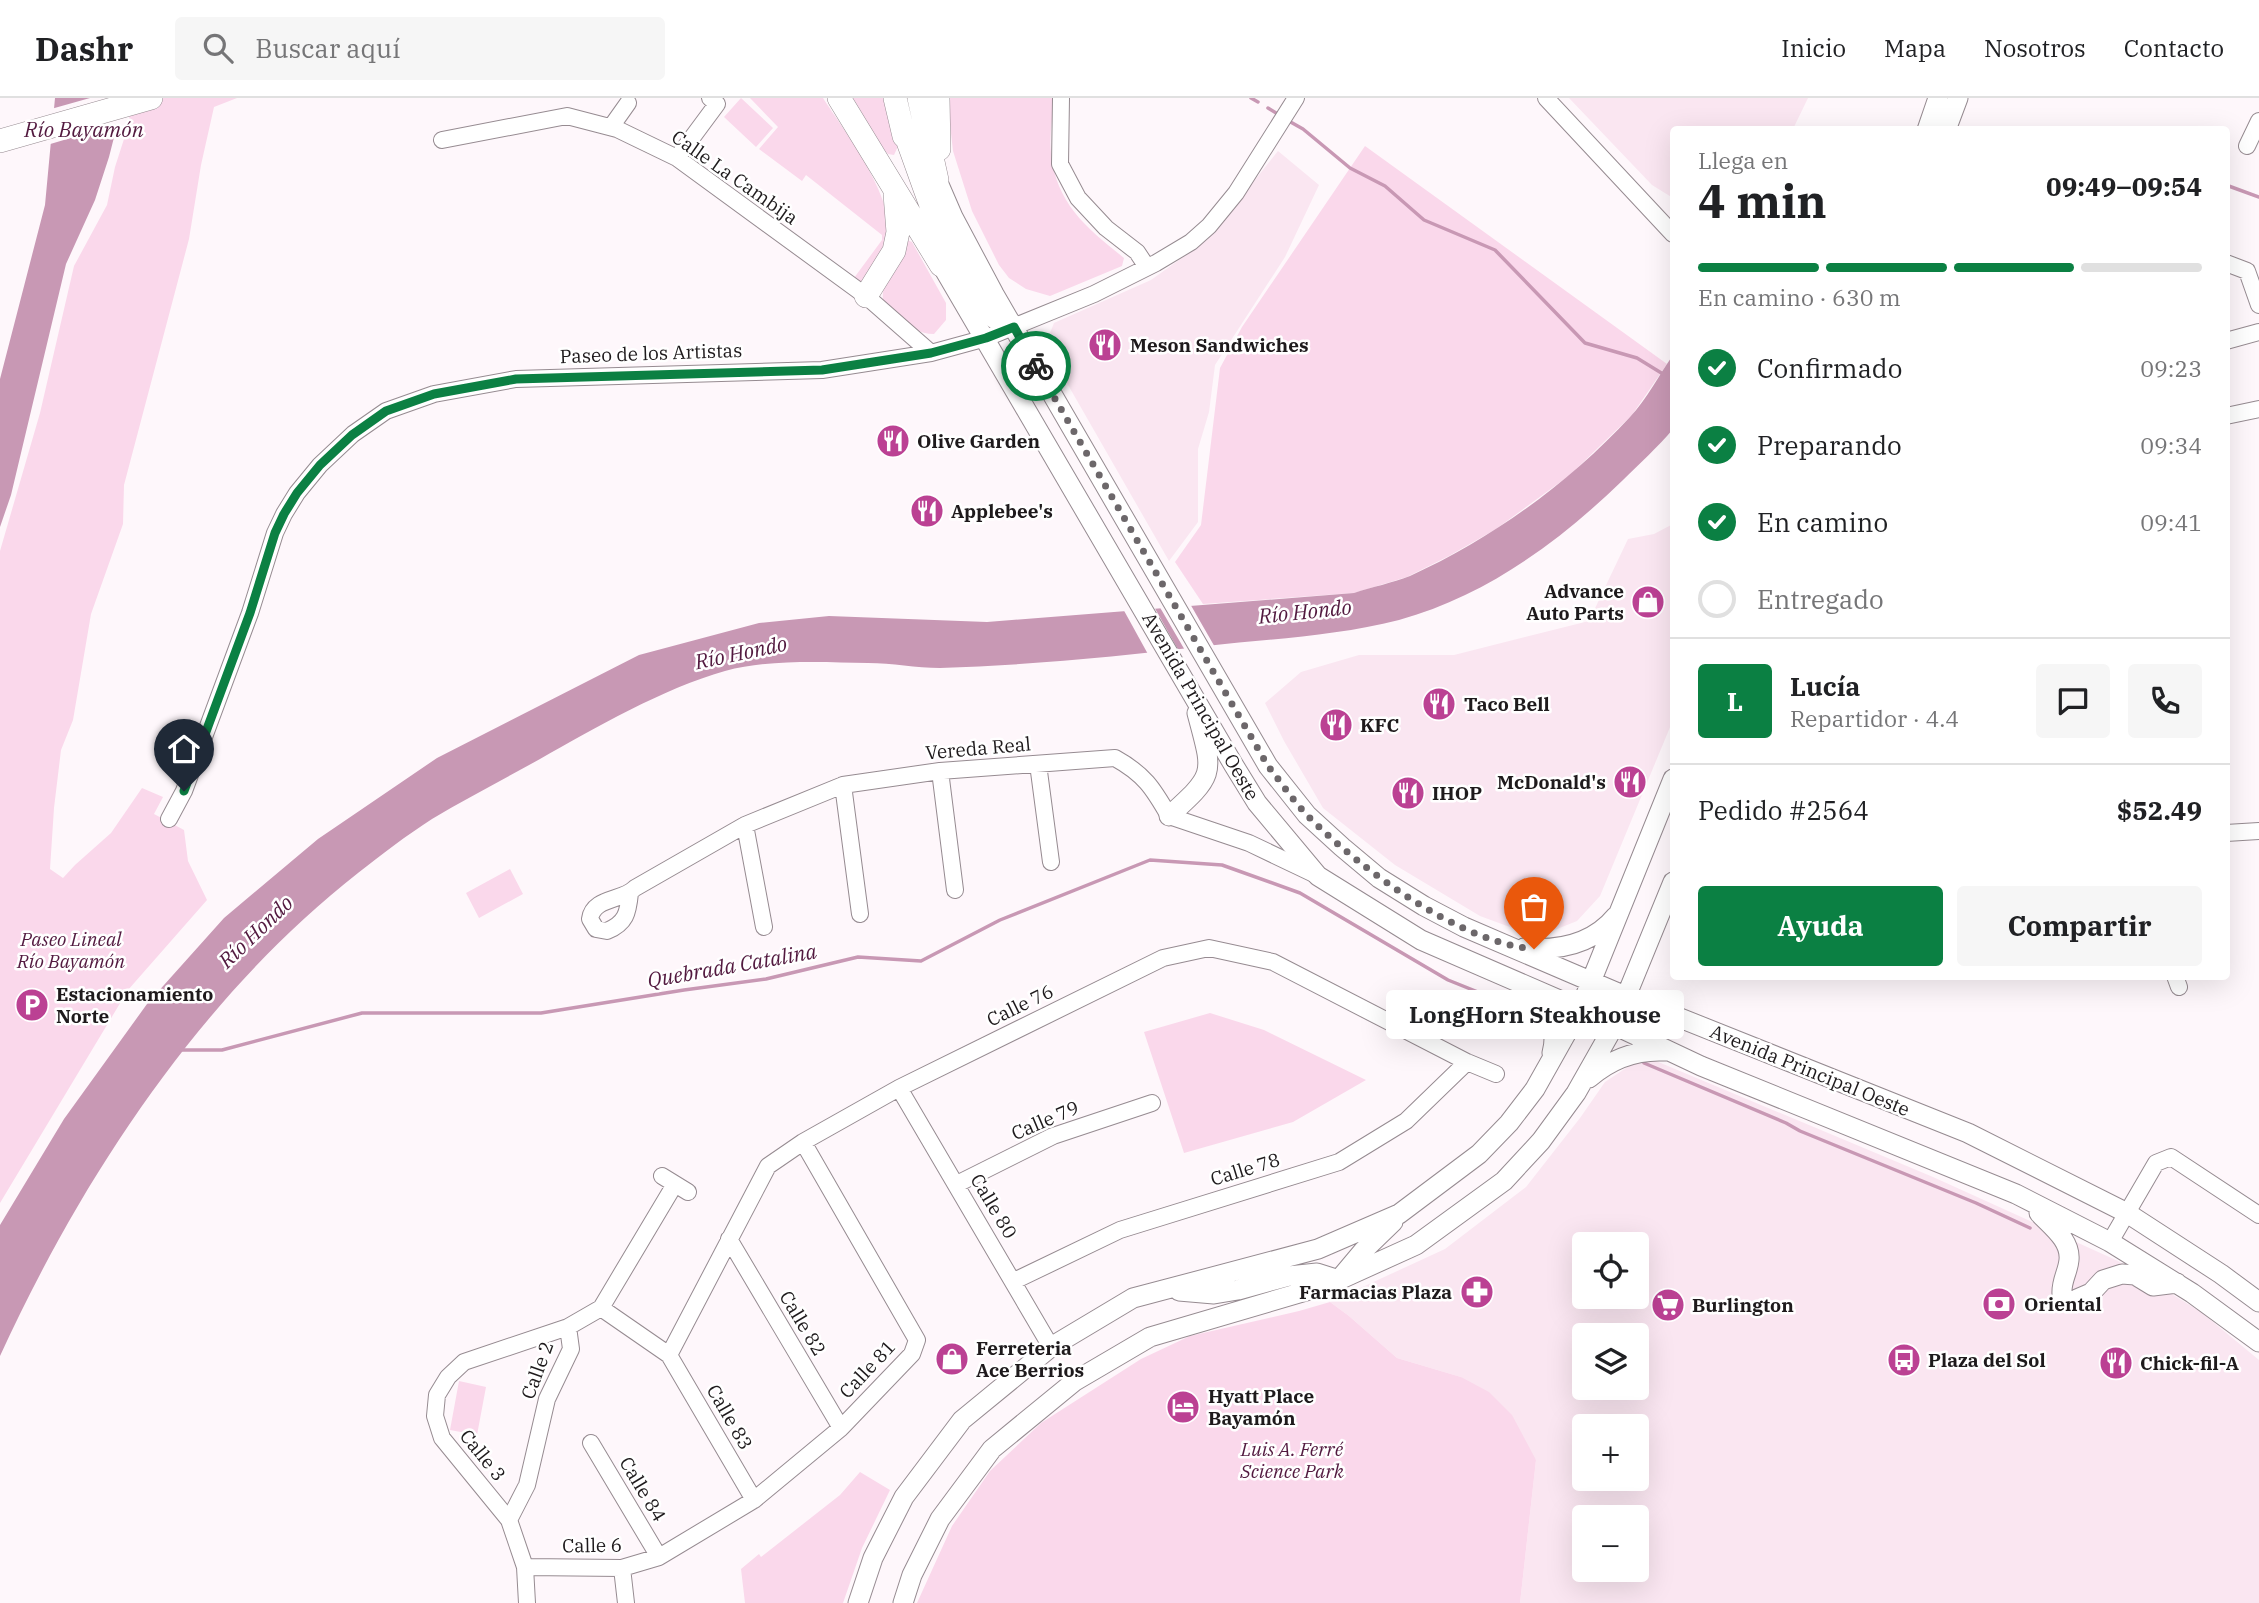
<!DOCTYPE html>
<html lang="es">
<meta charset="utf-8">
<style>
:root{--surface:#fff;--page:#f6f6f6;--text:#202124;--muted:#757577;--line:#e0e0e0;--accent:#0b8043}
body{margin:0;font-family:"IBM Plex Serif",serif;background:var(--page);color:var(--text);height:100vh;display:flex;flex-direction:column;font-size:26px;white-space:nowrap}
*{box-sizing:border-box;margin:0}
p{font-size:23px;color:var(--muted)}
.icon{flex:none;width:38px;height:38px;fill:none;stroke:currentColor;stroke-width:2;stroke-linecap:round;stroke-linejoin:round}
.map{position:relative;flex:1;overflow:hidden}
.details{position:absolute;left:1670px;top:28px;width:560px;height:854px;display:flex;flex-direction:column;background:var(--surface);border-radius:7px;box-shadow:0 7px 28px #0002}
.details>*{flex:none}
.controls{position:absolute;left:1572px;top:1134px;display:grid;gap:14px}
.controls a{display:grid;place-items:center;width:77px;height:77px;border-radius:7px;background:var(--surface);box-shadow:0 7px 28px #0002;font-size:35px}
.pin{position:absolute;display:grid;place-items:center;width:60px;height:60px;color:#fff;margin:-72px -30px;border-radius:50% 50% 50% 0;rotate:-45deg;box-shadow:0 0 7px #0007}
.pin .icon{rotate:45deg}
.courier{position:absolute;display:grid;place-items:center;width:70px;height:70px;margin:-35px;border:5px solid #0b8043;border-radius:50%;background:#fff;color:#222;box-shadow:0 2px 9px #0007}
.bubble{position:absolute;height:49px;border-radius:7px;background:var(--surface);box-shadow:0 7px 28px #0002;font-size:23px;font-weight:700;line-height:49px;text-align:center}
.headline em{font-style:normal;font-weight:700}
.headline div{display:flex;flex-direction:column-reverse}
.headline{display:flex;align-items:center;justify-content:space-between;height:119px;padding:0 28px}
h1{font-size:46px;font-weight:700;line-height:52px}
.bar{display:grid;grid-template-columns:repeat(4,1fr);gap:10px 7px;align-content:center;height:84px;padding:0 28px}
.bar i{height:9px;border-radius:5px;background:var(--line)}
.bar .current{background:var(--accent)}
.bar p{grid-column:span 4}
.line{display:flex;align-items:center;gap:18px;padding:0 28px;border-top:2px solid var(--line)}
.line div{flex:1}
.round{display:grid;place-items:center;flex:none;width:74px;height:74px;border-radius:7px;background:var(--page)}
ol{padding:0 28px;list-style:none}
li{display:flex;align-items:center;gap:21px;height:77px}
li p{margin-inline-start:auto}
li .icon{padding:7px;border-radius:50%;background:var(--accent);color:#fff;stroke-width:4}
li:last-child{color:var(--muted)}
li i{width:38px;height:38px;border:4px solid var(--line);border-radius:50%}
.primary-button{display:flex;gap:14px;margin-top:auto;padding:14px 28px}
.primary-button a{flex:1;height:80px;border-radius:7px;background:var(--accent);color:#fff;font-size:28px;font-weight:700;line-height:80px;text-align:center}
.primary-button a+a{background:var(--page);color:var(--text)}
header{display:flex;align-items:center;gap:42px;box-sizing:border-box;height:98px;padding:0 35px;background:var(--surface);border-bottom:2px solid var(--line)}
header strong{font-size:33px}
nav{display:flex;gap:38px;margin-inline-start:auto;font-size:24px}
.search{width:490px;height:63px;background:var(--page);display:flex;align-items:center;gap:18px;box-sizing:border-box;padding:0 24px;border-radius:7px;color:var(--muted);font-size:26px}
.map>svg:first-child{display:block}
</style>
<header>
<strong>Dashr</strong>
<div class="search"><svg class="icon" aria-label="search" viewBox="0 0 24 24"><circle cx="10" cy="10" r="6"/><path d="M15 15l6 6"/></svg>Buscar aquí</div>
<nav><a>Inicio</a><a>Mapa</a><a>Nosotros</a><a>Contacto</a></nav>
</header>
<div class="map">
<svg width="2259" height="1505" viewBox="0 0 2259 1505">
<rect width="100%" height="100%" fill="#fef7fb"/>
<path fill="#fae6f1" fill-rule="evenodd" d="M1569 0H1808L1793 31 1673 32V100L1652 87Z
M1278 53 1319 87 1285 159 1215 267 1209 314 1198 351V424L1169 463 1056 266 1048 240 1054 225 1151 182 1207 142Z
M1673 426V622L1600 798 1577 823 1537 839 1480 818 1395 767 1323 710 1284 643 1265 605 1301 574 1359 557H1454L1589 523 1628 441 1654 436Z
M1644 958 1933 1079 2118 1163 2201 1214 2259 1262V1505H1520L1536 1362 1461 1279 1397 1260 1349 1218 1330 1204 1445 1151 1526 1089 1580 1020 1605 984ZM1584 1146H1636V1199H1584ZM1584 1237H1636V1290H1584ZM1584 1328H1636V1381H1584ZM1584 1419H1636V1472H1584Z"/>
<path fill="#fad8eb" d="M134 0H237L214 9 201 67 189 141 124 387 123 426 91 516 73 622 61 652 54 710 50 771 63 780 75 767 111 735 142 690 163 699 154 716 184 732 188 763 207 802 128 892 0 1105V453L40 315 74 168 107 107 115 69 124 41Z
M741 0 773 30 756 49 724 19Z
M750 0H823C848 39 908 114 884 161 880 170 868 178 862 185L854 180 882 142V137L806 77 802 83 759 51 778 29Z
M853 0H891L900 44 894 57 888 56 883 51Z
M947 0H1054C1053 18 1049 37 1051 55 1056 106 1087 130 1124 160L1122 168 1050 198 1026 191 1009 180 999 167 972 113 953 53Z
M1365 48 1667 266 1632 317 1570 377 1496 431 1449 458 1407 479 1354 495 1203 506 1175 464 1201 427 1220 270 1242 229Z
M907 142 912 144 946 205V222L934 236C919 236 911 229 900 219 896 215 887 209 884 204 877 192 901 154 907 142Z
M510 771 523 796 479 820 466 795Z
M1210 915 1264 932 1366 982 1293 1024 1184 1055 1144 934Z
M1330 1204 1349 1218 1397 1260 1461 1279 1489 1294 1512 1317 1536 1362 1520 1505H917L952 1428 990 1373 1041 1325 1141 1261 1190 1238 1299 1213Z
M459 1283 486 1289 477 1337 450 1332Z
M860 1374 890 1392 862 1450 843 1505H745L741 1471 759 1456 761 1459 840 1397Z"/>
<path fill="#c898b4" d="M55 0H124L109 59 95 102 66 166 11 397 0 429V281L45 107Z
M1673 257V331C1658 349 1640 365 1623 382 1559 444 1486 498 1399 522 1336 538 1271 541 1206 548 1118 559 1029 567 940 570 916 570 892 565 868 565 822 564 770 561 725 573 664 590 595 630 540 661 504 681 467 700 432 721 407 737 381 757 358 775 201 898 82 1079 0 1258V1127L64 1021 147 906 224 820 318 741 437 660 639 557 759 525 829 518 987 524 1354 495C1372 489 1392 485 1410 478 1492 441 1570 384 1630 319 1647 301 1659 277 1673 257Z"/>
<path fill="#fef7fb" d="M90 0H127L121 25 47 47 51 11Z
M1189 504 1216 551 1186 554 1158 506Z
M1153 507 1180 555 1149 558 1122 509Z"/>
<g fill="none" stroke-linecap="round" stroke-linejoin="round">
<path stroke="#c898b4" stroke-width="3.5" d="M1251 0 1258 4
M1268 10 1281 18
M1287 22 1303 31 1350 70 1385 88 1424 122 1495 152 1585 245 1637 260 1663 276
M2226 87 2259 99
M181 952H222L362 915H541L684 892 766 881 858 859 921 863 1000 822 1150 762 1222 767 1300 795 1448 882 1540 919
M1644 965 1786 1025 1800 1033 1976 1105 2030 1130"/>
<defs>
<path id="minor" d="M1061 0 1060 66 1078 100 1106 130 1137 154 1147 169
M1546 0 1673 136
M611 29 628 5
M442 42 567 18 617 31 677 60 866 198 931 255
M2247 48 2259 23
M677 60 717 6 710 0
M2226 165 2247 173 2259 207
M2226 243 2259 234
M2226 318 2259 311
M1038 666 1051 764
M940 673 955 792
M843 687 860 816
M169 721 184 693 250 515 275 435 284 416 297 395 320 367 353 336 386 313 434 296 516 281 822 272 931 255 986 240 1094 196 1156 165 1191 144 1209 128 1236 95 1296 0
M745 727 764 829
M2226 735 2259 733
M630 795C628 815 626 825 607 833L596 831 590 821C593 799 623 803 635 790L745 727 843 687 940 673 1115 660C1144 676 1153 690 1169 718L1249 745 1316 777
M2175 878 2179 889
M899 990 1051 1249
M662 1078 688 1094
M957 1086 1053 1038 1152 1005
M729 1141 841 1330
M2110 1144 2156 1065 2171 1059 2259 1117
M1014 1183 1120 1132 1339 1064 1406 1023 1467 964
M601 1210 669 1257 754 1402
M669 1257 768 1068 803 1044 899 990 1163 860 1209 850 1273 864 1467 964 1496 976
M591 1345 659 1459
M509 1422 527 1387 547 1301 571 1251 568 1229
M525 1469 622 1470 659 1459 754 1402 841 1330 912 1256 917 1242 803 1044
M622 1470 626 1505
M527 1505 525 1469 509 1422 442 1340 435 1318 437 1297 448 1279 464 1264 568 1229 601 1210 675 1086"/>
<path id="major" d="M1927 32 1938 0
M1946 32 1958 0
M937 82 953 119 994 196 1268 668 1307 717 1342 749 1379 780 1424 808 1464 829 1625 898 1968 1035 2127 1115 2221 1176 2259 1204
M945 173 1233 666 1257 705 1318 778 1421 842 1580 911 1701 968 2016 1096 2110 1144 2192 1195 2259 1244
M1169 718C1217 675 1213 676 1197 615
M1524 850C1560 853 1593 846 1616 818
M1528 893C1548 911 1559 928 1552 955
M1589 980C1611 961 1635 952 1663 953
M2039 1115C2051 1128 2071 1142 2069 1162 2068 1174 2061 1183 2062 1196
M1342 1178 1363 1153 1393 1124
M1179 1193 1214 1196 1238 1192 1289 1178 1317 1175 1339 1182
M2077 1201 2091 1195 2103 1182 2122 1176 2135 1177 2153 1188 2177 1185
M858 1505 873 1460 904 1399 962 1322 1051 1249 1133 1200 1318 1151 1399 1116 1479 1056 1509 1025 1535 991 1580 911 1673 681
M903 1505 912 1477 940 1421 992 1351 1075 1283 1150 1239 1330 1186 1416 1147 1504 1083 1541 1043 1576 995 1614 928 1673 784"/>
<path id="highway" d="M839 0 941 167
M895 0 904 38
M919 0 937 82
M938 0 939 51
M901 25C921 76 935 128 962 176 968 187 974 199 982 208 991 218 1002 223 1014 229
M0 43 151 0
M866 198 894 153 898 134 895 96"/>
</defs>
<use href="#minor" stroke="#968b91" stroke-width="18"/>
<use href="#major" stroke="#968b91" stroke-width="21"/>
<use href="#highway" stroke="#968b91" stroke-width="24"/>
<use href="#minor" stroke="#fff" stroke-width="16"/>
<use href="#major" stroke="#fff" stroke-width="19"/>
<use href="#highway" stroke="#fff" stroke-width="23"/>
</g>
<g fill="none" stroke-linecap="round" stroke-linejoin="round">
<path stroke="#6c676a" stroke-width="7" stroke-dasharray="0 12.6" d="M1036 268 1268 668C1281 684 1293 703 1308 718 1360 771 1460 845 1534 851"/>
<path stroke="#0b8043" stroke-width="9" d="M184 693 250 515 275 435 284 416 297 395 320 367 352 337 386 313 434 296 516 281 822 272 931 255 986 240 1014 229 1036 268"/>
</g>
<defs>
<symbol id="restaurant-disc" viewBox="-11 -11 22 22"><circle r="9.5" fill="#bb4193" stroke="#fff"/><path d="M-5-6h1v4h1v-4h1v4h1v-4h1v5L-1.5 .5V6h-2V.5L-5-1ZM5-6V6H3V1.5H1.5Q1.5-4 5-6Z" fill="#fff"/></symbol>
<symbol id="shop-disc" viewBox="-11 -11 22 22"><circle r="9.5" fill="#bb4193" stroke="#fff"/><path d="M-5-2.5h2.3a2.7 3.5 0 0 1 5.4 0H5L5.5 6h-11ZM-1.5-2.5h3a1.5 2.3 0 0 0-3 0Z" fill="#fff"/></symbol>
<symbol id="parking-disc" viewBox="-11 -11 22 22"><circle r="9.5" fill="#bb4193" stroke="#fff"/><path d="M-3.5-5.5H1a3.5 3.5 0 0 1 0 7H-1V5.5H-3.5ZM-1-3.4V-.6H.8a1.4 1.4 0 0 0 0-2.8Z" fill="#fff"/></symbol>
<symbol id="pharmacy-disc" viewBox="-11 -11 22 22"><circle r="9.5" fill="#bb4193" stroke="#fff"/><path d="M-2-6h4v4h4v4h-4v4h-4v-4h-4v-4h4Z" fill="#fff"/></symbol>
<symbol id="bank-disc" viewBox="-11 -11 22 22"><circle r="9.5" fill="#bb4193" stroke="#fff"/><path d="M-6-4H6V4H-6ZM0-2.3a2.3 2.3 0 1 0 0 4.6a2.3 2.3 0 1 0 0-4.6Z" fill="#fff"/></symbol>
<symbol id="supermarket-disc" viewBox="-11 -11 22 22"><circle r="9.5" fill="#bb4193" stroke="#fff"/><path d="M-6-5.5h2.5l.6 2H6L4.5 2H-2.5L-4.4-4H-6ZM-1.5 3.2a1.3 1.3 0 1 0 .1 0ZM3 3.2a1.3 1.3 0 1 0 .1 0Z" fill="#fff"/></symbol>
<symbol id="bus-disc" viewBox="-11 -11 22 22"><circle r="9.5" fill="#bb4193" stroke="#fff"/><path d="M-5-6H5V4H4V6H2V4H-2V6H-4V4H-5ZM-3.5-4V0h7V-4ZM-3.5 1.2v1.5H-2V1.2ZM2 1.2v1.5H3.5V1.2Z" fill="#fff"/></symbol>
<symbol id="hotel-disc" viewBox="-11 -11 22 22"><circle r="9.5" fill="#bb4193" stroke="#fff"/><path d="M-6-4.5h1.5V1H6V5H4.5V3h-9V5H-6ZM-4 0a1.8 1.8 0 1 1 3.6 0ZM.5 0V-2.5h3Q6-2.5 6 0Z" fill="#fff"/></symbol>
</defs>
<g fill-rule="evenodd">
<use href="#restaurant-disc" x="1086" y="228" width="38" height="38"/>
<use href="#restaurant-disc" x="874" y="324" width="38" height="38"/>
<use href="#restaurant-disc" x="908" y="394" width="38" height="38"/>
<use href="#shop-disc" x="1629" y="485" width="38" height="38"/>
<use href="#restaurant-disc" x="1420" y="587" width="38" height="38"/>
<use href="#restaurant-disc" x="1317" y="608" width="38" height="38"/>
<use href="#restaurant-disc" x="1611" y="665" width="38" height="38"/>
<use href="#restaurant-disc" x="1389" y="676" width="38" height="38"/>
<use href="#parking-disc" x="13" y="888" width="38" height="38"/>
<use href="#pharmacy-disc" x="1458" y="1175" width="38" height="38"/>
<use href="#bank-disc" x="1980" y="1187" width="38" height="38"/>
<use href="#supermarket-disc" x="1649" y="1188" width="38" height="38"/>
<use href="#shop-disc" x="933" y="1242" width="38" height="38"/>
<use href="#bus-disc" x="1885" y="1243" width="38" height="38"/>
<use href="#restaurant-disc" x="2097" y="1246" width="38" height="38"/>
<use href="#hotel-disc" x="1164" y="1290" width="38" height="38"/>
</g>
<g text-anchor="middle" stroke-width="5" stroke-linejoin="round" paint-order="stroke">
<g font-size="19" fill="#1e1a1c" stroke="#fff">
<text transform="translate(735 79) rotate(35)" y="7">Calle La Cambija</text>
<text transform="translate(651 255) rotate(-2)" y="7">Paseo de los Artistas</text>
<text transform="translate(1201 608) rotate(60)" y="7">Avenida Principal Oeste</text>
<text transform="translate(978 650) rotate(-5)" y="7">Vereda Real</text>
<text transform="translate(1020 907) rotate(-26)" y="7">Calle 76</text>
<text transform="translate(1810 972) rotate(22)" y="7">Avenida Principal Oeste</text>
<text transform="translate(1045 1022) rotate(-23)" y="7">Calle 79</text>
<text transform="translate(1245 1071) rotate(-17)" y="7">Calle 78</text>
<text transform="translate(994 1108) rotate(59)" y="7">Calle 80</text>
<text transform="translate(803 1225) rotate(59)" y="7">Calle 82</text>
<text transform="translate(867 1271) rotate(-47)" y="7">Calle 81</text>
<text transform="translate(537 1272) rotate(-70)" y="7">Calle 2</text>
<text transform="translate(730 1319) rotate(60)" y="7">Calle 83</text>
<text transform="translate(483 1357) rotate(51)" y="7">Calle 3</text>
<text transform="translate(643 1391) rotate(59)" y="7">Calle 84</text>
<text transform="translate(592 1447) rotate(-1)" y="7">Calle 6</text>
</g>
<g font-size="19" font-weight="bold" fill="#1e1a1c" stroke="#fff" text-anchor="start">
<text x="1130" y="254">Meson Sandwiches</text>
<text x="917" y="350">Olive Garden</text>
<text x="951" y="420">Applebee's</text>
<text x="1624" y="500" text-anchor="end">Advance<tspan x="1624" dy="22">Auto Parts</tspan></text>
<text x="1464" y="613">Taco Bell</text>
<text x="1360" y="634">KFC</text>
<text x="1606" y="691" text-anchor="end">McDonald's</text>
<text x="1432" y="702">IHOP</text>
<text x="56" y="903">Estacionamiento<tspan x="56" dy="22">Norte</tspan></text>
<text x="1452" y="1201" text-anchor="end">Farmacias Plaza</text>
<text x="2024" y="1213">Oriental</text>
<text x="1692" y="1214">Burlington</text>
<text x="976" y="1257">Ferreteria<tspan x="976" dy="22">Ace Berrios</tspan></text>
<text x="1928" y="1269">Plaza del Sol</text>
<text x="2140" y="1272">Chick-fil-A</text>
<text x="1208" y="1305">Hyatt Place<tspan x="1208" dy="22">Bayamón</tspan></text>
</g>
<g font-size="19" font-style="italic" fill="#531a40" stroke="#fff">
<text x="71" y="848">Paseo Lineal<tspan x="71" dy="22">Río Bayamón</tspan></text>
<text x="1292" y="1358">Luis A. Ferré<tspan x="1292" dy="22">Science Park</tspan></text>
</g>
<g font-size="21" font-style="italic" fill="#52193f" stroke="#fff">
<text x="84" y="39">Río Bayamón</text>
<text transform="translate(1305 514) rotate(-6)" y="7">Río Hondo</text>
<text transform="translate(741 555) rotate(-12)" y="7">Río Hondo</text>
<text transform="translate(256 834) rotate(-44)" y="7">Río Hondo</text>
<text transform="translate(732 868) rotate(-10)" y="7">Quebrada Catalina</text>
</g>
</g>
</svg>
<div class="controls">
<a><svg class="icon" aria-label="locate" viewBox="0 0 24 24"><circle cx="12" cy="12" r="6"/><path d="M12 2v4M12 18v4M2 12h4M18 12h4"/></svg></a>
<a><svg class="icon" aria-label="layers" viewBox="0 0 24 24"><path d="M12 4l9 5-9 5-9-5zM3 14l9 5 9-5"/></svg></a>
<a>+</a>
<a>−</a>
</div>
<div class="pin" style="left:1534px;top:851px;background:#ea580c"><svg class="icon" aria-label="bag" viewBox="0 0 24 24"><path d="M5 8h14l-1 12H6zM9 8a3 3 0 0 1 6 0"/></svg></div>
<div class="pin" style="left:184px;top:693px;background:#1f2937"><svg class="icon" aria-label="home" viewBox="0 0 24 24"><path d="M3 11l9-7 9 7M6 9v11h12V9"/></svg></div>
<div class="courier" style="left:1036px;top:268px"><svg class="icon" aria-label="bike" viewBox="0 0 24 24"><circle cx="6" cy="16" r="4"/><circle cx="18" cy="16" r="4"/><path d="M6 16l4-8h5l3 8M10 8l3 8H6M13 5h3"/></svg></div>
<div class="bubble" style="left:1386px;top:892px;width:298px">LongHorn Steakhouse</div>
<section class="details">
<div class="headline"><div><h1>4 min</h1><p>Llega en</p></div><em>09:49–09:54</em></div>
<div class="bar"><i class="current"></i><i class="current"></i><i class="current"></i><i></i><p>En camino · 630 m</p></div>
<ol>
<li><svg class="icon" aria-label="check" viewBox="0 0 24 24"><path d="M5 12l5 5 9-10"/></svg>Confirmado<p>09:23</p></li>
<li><svg class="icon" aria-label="check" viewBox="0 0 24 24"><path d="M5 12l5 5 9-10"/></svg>Preparando<p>09:34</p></li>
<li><svg class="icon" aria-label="check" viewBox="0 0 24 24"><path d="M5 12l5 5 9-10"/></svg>En camino<p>09:41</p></li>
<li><i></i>Entregado</li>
</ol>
<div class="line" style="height:126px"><b class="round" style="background:var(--accent);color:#fff">L</b><div><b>Lucía</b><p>Repartidor · 4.4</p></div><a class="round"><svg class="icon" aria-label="chat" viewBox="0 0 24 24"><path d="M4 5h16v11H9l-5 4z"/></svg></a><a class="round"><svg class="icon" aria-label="phone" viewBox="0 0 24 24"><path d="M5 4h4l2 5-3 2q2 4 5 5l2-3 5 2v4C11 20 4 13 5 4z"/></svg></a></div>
<div class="line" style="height:91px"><div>Pedido #2564</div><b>$52.49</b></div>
<div class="primary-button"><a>Ayuda</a><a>Compartir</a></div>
</section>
</div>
